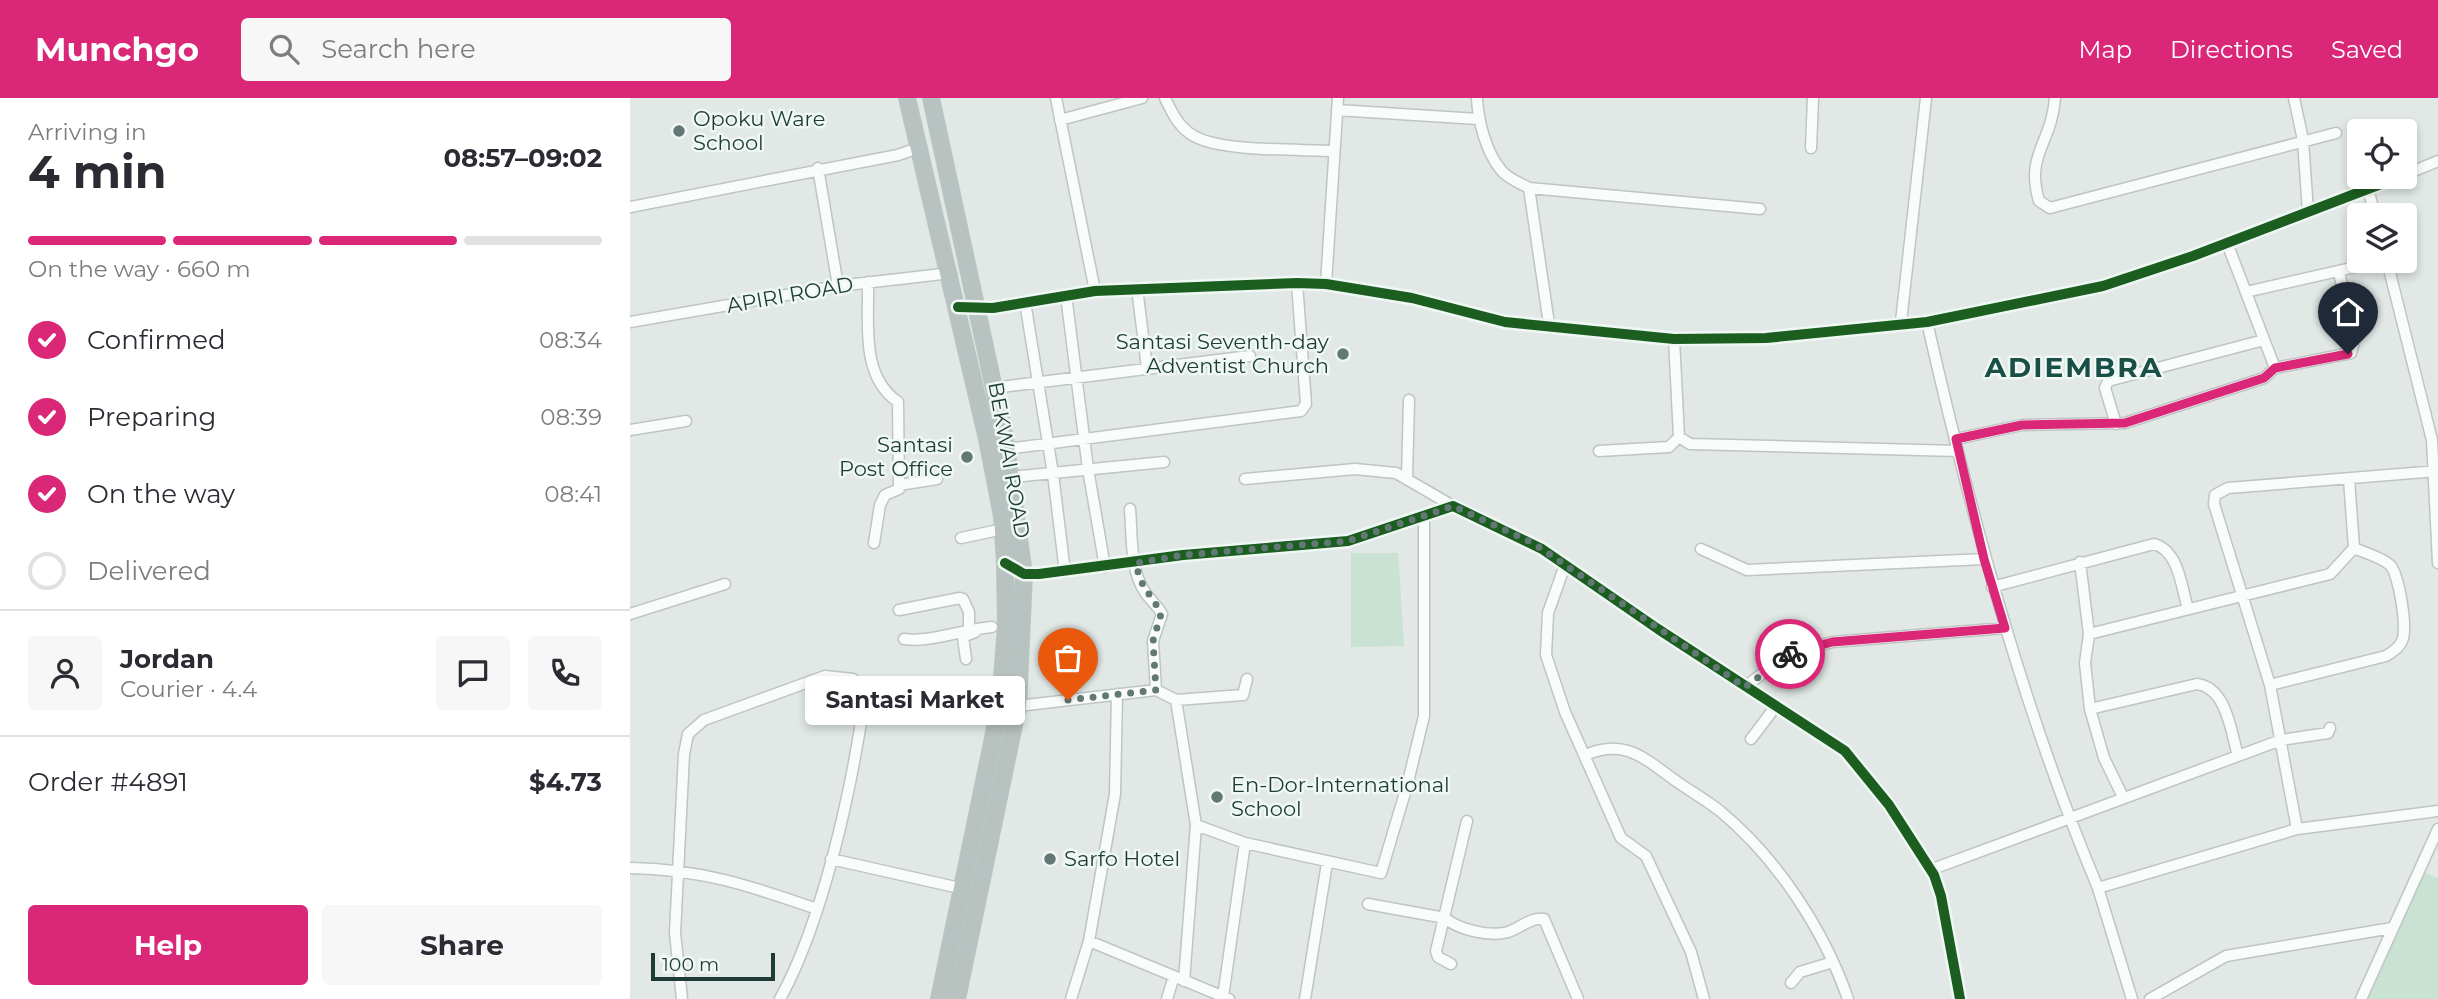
<!DOCTYPE html>
<meta charset="utf-8">
<style>
:root{--surface:#fff;--page:#f7f7f7;--text:#2b2b33;--muted:#7c7c81;--line:#e1e1e2;--accent:#db2777}
body{margin:0;font-family:Montserrat,sans-serif;background:var(--page);color:var(--text);height:100vh;display:flex;flex-direction:column;font-size:26px;white-space:nowrap}
*{box-sizing:border-box;margin:0}
p{font-size:23px;color:var(--muted)}
.icon{flex:none;width:38px;height:38px;fill:none;stroke:currentColor;stroke-width:2;stroke-linecap:round;stroke-linejoin:round}
.map{position:relative;flex:1;overflow:hidden}
.drawer{display:flex;flex-direction:column;background:var(--surface);width:630px}
.drawer>*{flex:none}
.controls{position:absolute;left:1717px;top:21px;display:grid;gap:14px}
.controls a{display:grid;place-items:center;width:70px;height:70px;border-radius:7px;background:var(--surface);box-shadow:0 4px 10px #0003;font-size:35px}
.scale{position:absolute;left:21px;bottom:18px;width:124px;box-sizing:border-box;padding-left:7px;border:4px solid #1e3c37;border-top:0;font-size:19px;line-height:24px;white-space:nowrap;color:#1e3c37;-webkit-text-stroke:5px #eff8f4;paint-order:stroke}
.pin{position:absolute;display:grid;place-items:center;width:60px;height:60px;color:#fff;margin:-72px -30px;border-radius:50% 50% 50% 0;rotate:-45deg;box-shadow:0 0 7px #0007}
.pin .icon{rotate:45deg}
.courier{position:absolute;display:grid;place-items:center;width:70px;height:70px;margin:-35px;border:5px solid #db2777;border-radius:50%;background:#fff;color:#222;box-shadow:0 2px 9px #0007}
.bubble{position:absolute;height:49px;border-radius:7px;background:var(--surface);box-shadow:0 4px 10px #0003;font-size:23px;font-weight:700;line-height:49px;text-align:center}
.head em{font-style:normal;font-weight:700}
.head div{display:flex;flex-direction:column-reverse}
.head{display:flex;align-items:center;justify-content:space-between;height:119px;padding:0 28px}
h1{font-size:46px;font-weight:700;line-height:52px}
.bar{display:grid;grid-template-columns:repeat(4,1fr);gap:10px 7px;align-content:center;height:84px;padding:0 28px}
.bar i{height:9px;border-radius:5px;background:var(--line)}
.bar .active{background:var(--accent)}
.bar p{grid-column:span 4}
.line{display:flex;align-items:center;gap:18px;padding:0 28px;border-top:2px solid var(--line)}
.line div{flex:1}
.round{display:grid;place-items:center;flex:none;width:74px;height:74px;border-radius:7px;background:var(--page)}
ol{padding:0 28px;list-style:none}
li{display:flex;align-items:center;gap:21px;height:77px}
li p{margin-inline-start:auto}
li .icon{padding:7px;border-radius:50%;background:var(--accent);color:#fff;stroke-width:4}
li:last-child{color:var(--muted)}
li i{width:38px;height:38px;border:4px solid var(--line);border-radius:50%}
.button{display:flex;gap:14px;margin-top:auto;padding:14px 28px}
.button a{flex:1;height:80px;border-radius:7px;background:var(--accent);color:#fff;font-size:28px;font-weight:700;line-height:80px;text-align:center}
.button a+a{background:var(--page);color:var(--text)}
header{display:flex;align-items:center;gap:42px;box-sizing:border-box;height:98px;padding:0 35px;background:var(--accent);color:#fff}
header strong{font-size:33px}
nav{display:flex;gap:38px;margin-inline-start:auto;font-size:24px}
.search{width:490px;height:63px;background:var(--page);display:flex;align-items:center;gap:18px;box-sizing:border-box;padding:0 24px;border-radius:7px;color:var(--muted);font-size:26px}
main{display:flex;flex:1;min-height:0}
.map>svg:first-child{display:block}
</style>
<header>
<strong>Munchgo</strong>
<div class="search"><svg class="icon" aria-label="search" viewBox="0 0 24 24"><circle cx="10" cy="10" r="6"/><path d="M15 15l6 6"/></svg>Search here</div>
<nav><a>Map</a><a>Directions</a><a>Saved</a></nav>
</header>
<main>
<section class="drawer">
<div class="head"><div><h1>4 min</h1><p>Arriving in</p></div><em>08:57–09:02</em></div>
<div class="bar"><i class="active"></i><i class="active"></i><i class="active"></i><i></i><p>On the way · 660 m</p></div>
<ol>
<li><svg class="icon" aria-label="check" viewBox="0 0 24 24"><path d="M5 12l5 5 9-10"/></svg>Confirmed<p>08:34</p></li>
<li><svg class="icon" aria-label="check" viewBox="0 0 24 24"><path d="M5 12l5 5 9-10"/></svg>Preparing<p>08:39</p></li>
<li><svg class="icon" aria-label="check" viewBox="0 0 24 24"><path d="M5 12l5 5 9-10"/></svg>On the way<p>08:41</p></li>
<li><i></i>Delivered</li>
</ol>
<div class="line" style="height:126px"><a class="round"><svg class="icon" aria-label="person" viewBox="0 0 24 24"><circle cx="12" cy="8" r="4"/><path d="M4 21q1-7 8-7t8 7"/></svg></a><div><b>Jordan</b><p>Courier · 4.4</p></div><a class="round"><svg class="icon" aria-label="chat" viewBox="0 0 24 24"><path d="M4 5h16v11H9l-5 4z"/></svg></a><a class="round"><svg class="icon" aria-label="phone" viewBox="0 0 24 24"><path d="M5 4h4l2 5-3 2q2 4 5 5l2-3 5 2v4C11 20 4 13 5 4z"/></svg></a></div>
<div class="line" style="height:91px"><div>Order #4891</div><b>$4.73</b></div>
<div class="button"><a>Help</a><a>Share</a></div>
</section>
<div class="map">
<svg width="1808" height="901" viewBox="0 0 1808 901">
<rect width="100%" height="100%" fill="#e1e8e5"/>
<path fill="#c9e2d3" d="M721 455H768L774 548 721 549Z
M1791 773 1808 780V901H1732Z"/>
<g fill="none" stroke-linecap="round" stroke-linejoin="round">
<defs>
<path id="minor" d="M426 0 465 193
M535 0C542 15 549 30 564 38 591 54 670 51 704 53
M847 0C848 23 856 54 871 72 878 81 890 85 899 90L919 226
M1425 0C1422 45 1395 56 1409 103L1420 110 1706 35
M1664 0 1673 42 1678 114
M707 12 848 21
M430 22 512 0
M1181 50 1183 0
M188 70 208 188
M1774 77 1808 63
M899 90 1130 111
M1738 91 1745 117
M0 109 268 57 291 49
M1597 145 1645 270
M1757 163 1802 342 1808 465
M238 184C239 225 230 278 268 304L269 391 255 397 250 407 244 445
M696 186 708 0
M507 190 517 270
M1616 194 1752 163
M436 197 458 371 475 469
M395 204 423 376 435 474
M328 209 363 210 465 193 667 185 696 186 782 200 875 224 1044 241 1136 240 1297 224 1473 188 1563 158 1769 79
M0 224 208 188 321 175
M1271 224 1296 0
M1297 224C1341 416 1391 607 1468 790L1667 731 1808 713
M1044 241 1049 339
M363 290 620 258
M1486 326 1475 290 1478 283 1634 242
M0 332 56 323
M1326 341 1392 327 1495 325 1634 280 1645 270 1721 255 1723 248 1709 173
M376 351 671 313 676 306 667 185
M969 353 1039 349 1049 339 1060 346 1328 353
M382 379 534 364
M777 379 779 302
M615 381 725 371 766 375 823 408
M269 387 307 381
M500 411C502 435 500 474 515 494 520 502 527 507 532 516L523 543 526 592
M331 440 373 431
M1071 451 1117 472 1354 461
M1450 464 1459 536 1455 565 1460 611 1474 660 1493 699
M375 465 394 476H409L553 457 718 443 823 408 912 451 1028 531 1215 653 1259 707 1304 777 1311 798 1330 901
M935 467 918 515 916 557 935 614 991 740 1016 758 1061 854 1074 901
M1362 489 1524 446C1549 453 1551 488 1558 511
M269 512 330 500 333 501 339 514V530
M0 516 95 486
M1459 536 1700 476 1724 450 1719 381
M274 541C300 545 334 531 362 529
M336 561 333 539 345 534
M1640 587 1756 558C1763 554 1769 550 1772 543 1778 531 1769 476 1760 467 1751 459 1735 455 1724 450
M1115 589 1155 558 1202 544 1375 530
M526 592 546 602 613 597 617 581
M546 602 566 727 554 883
M388 608 526 592
M1460 611 1567 586C1597 590 1601 634 1608 658
M1121 641 1146 608
M955 657C995 640 1014 660 1046 683 1060 693 1076 702 1090 713 1147 760 1194 832 1218 901
M566 727 615 745 751 775 777 688 794 618V417
M1667 731 1640 587 1584 406 1585 397 1598 390 1808 373
M201 761 334 791
M0 770C71 771 121 788 187 811
M1300 772 1651 642 1698 635 1700 630
M1468 790 1502 901
M738 806 815 820C829 832 860 839 878 834 890 830 901 819 914 821L948 901
M459 843 599 901
M821 866 808 859 806 853 837 723
M1161 885 1170 874 1203 864
M593 899 615 745
M52 901 45 835 54 656 58 636 74 622 195 578 223 581 234 605C221 693 193 823 150 901
M441 901 459 843 485 696 487 596
M537 901 544 878
M675 901 697 765
M1520 901 1596 858 1762 830
M1731 901 1808 731"/>
<path id="highway" d="M277 0 357 341 372 418 375 465 376 528 370 606 309 901
M301 0 375 341 394 476 388 608 327 901"/>
</defs>
<use href="#minor" stroke="#bec5c2" stroke-width="13"/>
<use href="#highway" stroke="#bbc5c2" stroke-width="18"/>
<use href="#minor" stroke="#fafcfb" stroke-width="10"/>
<use href="#highway" stroke="#b8c2c0" stroke-width="16"/>
<defs>
<path id="cycleway" d="M328 209 363 210 465 193 667 185 696 186 782 200 875 224 1044 241 1136 240 1297 224 1473 188 1563 158 1769 79
M375 465 394 476H409L553 457 718 443 823 408 912 451 1028 531 1215 653 1259 707 1304 777 1311 798 1330 901"/>
</defs>
<use href="#cycleway" stroke="#eff8f4" stroke-width="15"/>
<use href="#cycleway" stroke="#1b5e20" stroke-width="10"/>
</g>
<g fill="none" stroke-linecap="round" stroke-linejoin="round">
<path stroke="#627874" stroke-width="7" stroke-dasharray="0 12.6" d="M438 602 526 592 523 543 531 516C521 494 511 493 506 465L553 457 718 443 823 408 903 445 1115 589 1160 556"/>
<path stroke="#db2777" stroke-width="9" d="M1160 556 1202 544 1375 530 1354 461 1326 341 1392 327 1495 325 1634 280 1645 270 1718 256"/>
</g>
<g fill="#627874" stroke="#eff8f4" stroke-width="2.5">
<circle cx="49" cy="33" r="7"/>
<circle cx="713" cy="256" r="7"/>
<circle cx="337" cy="359" r="7"/>
<circle cx="587" cy="699" r="7"/>
<circle cx="420" cy="761" r="7"/>
</g>
<g text-anchor="middle" stroke-width="5" stroke-linejoin="round" paint-order="stroke">
<g font-size="21" fill="#1e3c37" stroke="#eff8f4" text-anchor="start">
<text x="63" y="28">Opoku Ware<tspan x="63" dy="24">School</tspan></text>
<text x="699" y="251" text-anchor="end">Santasi Seventh-day<tspan x="699" dy="24">Adventist Church</tspan></text>
<text x="323" y="354" text-anchor="end">Santasi<tspan x="323" dy="24">Post Office</tspan></text>
<text x="601" y="694">En-Dor-International<tspan x="601" dy="24">School</tspan></text>
<text x="434" y="768">Sarfo Hotel</text>
</g>
<g font-size="21" fill="#1e3c37" stroke="#eff8f4">
<text transform="translate(160 197) rotate(-10)" y="7">APIRI ROAD</text>
<text transform="translate(379 362) rotate(80)" y="7">BEKWAI ROAD</text>
</g>
<g font-size="28" font-weight="bold" letter-spacing="2" fill="#194f47" stroke="#eff8f4">
<text x="1444" y="279">ADIEMBRA</text>
</g>
</g>
</svg>
<div class="controls">
<a><svg class="icon" aria-label="locate" viewBox="0 0 24 24"><circle cx="12" cy="12" r="6"/><path d="M12 2v4M12 18v4M2 12h4M18 12h4"/></svg></a>
<a><svg class="icon" aria-label="layers" viewBox="0 0 24 24"><path d="M12 4l9 5-9 5-9-5zM3 14l9 5 9-5"/></svg></a>
</div>
<div class="scale">100 m</div>
<div class="pin" style="left:438px;top:602px;background:#ea580c"><svg class="icon" aria-label="bag" viewBox="0 0 24 24"><path d="M5 8h14l-1 12H6zM9 8a3 3 0 0 1 6 0"/></svg></div>
<div class="pin" style="left:1718px;top:256px;background:#1f2937"><svg class="icon" aria-label="home" viewBox="0 0 24 24"><path d="M3 11l9-7 9 7M6 9v11h12V9"/></svg></div>
<div class="courier" style="left:1160px;top:556px"><svg class="icon" aria-label="bike" viewBox="0 0 24 24"><circle cx="6" cy="16" r="4"/><circle cx="18" cy="16" r="4"/><path d="M6 16l4-8h5l3 8M10 8l3 8H6M13 5h3"/></svg></div>
<div class="bubble" style="left:175px;top:578px;width:220px">Santasi Market</div>
</div>
</main>
